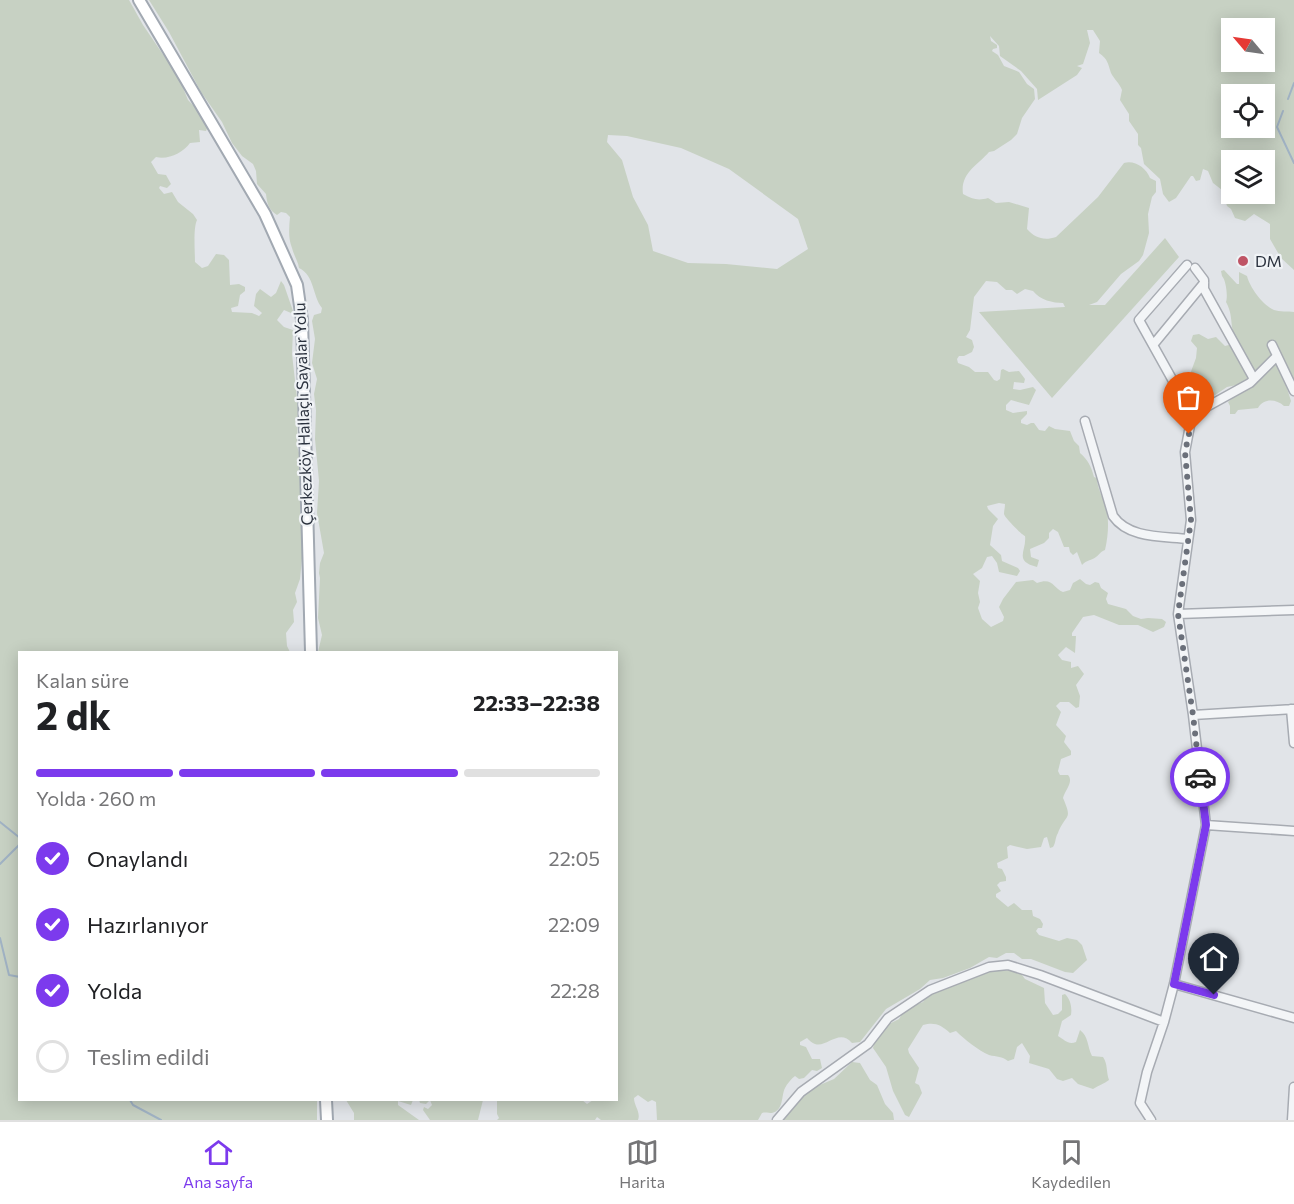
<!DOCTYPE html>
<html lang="tr">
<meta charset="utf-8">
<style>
:root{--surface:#fff;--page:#f6f6f6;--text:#202124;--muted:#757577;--line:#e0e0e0;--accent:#7c3aed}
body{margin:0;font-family:Commissioner,sans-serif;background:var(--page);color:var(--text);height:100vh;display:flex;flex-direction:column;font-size:22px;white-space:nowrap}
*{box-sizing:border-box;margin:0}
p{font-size:20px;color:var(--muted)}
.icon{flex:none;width:33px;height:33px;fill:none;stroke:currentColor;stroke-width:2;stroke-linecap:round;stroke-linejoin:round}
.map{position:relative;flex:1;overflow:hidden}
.side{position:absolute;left:18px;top:651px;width:600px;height:450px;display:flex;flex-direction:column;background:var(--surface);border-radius:0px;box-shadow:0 3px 15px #0003}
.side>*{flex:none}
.needle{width:39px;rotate:299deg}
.tools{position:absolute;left:1221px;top:18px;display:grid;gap:12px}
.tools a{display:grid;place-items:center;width:54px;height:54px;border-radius:0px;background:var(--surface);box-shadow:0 3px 15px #0003;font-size:30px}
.pin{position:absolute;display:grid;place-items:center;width:51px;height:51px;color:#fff;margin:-62px -26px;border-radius:50% 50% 50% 0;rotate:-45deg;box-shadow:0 0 6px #0007}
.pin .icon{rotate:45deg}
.courier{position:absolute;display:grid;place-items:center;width:60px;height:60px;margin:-30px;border:4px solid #7c3aed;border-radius:50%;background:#fff;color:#222;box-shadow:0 2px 8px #0007}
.head em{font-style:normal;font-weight:700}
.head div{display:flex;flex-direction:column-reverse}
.head{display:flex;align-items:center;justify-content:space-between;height:102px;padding:0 18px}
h1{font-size:39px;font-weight:700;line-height:45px}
.bar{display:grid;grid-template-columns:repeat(4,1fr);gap:9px 6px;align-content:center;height:72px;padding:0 18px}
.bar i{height:8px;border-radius:4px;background:var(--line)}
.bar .active{background:var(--accent)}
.bar p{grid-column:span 4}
ol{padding:0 18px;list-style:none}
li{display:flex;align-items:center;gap:18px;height:66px}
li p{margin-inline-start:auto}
li .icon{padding:6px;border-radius:50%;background:var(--accent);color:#fff;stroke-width:4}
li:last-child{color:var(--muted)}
li i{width:33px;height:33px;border:3px solid var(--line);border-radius:50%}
.tab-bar{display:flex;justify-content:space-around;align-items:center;height:84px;border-top:2px solid var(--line);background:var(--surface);font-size:16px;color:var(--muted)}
.tab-bar a{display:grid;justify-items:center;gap:3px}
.tab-bar .active{color:var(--accent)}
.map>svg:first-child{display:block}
</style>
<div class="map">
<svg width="1294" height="1120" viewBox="0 0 1294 1120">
<rect width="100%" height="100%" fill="#e1e4e8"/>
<path fill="#c7d1c3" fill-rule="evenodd" d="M0 0H129L143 25 179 78 188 100 199 111 208 126 206 131 199 130 200 142 190 143C183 153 168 160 156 157L151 162 158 174 166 175 171 184 167 188 160 186 159 188 164 194 172 192 178 202 193 214 197 220C193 228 195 252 195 262L202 268 208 266 216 254 224 255 229 260 230 285 239 284 245 287V291L240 295 238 306 231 308 232 312 252 313 259 316 262 313 254 306 256 294 260 289 271 297 276 293 281 281 284 285 293 311 291 313 284 310 277 320 284 327 293 330 292 354 298 407 297 446 301 459 300 517 304 538 300 579 295 593 297 602 293 610 294 622 286 633 287 646 290 652H20V1100H317V1120H0Z
M149 0H1294V270L1281 258 1270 239V224L1254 214 1245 221 1235 218 1231 209 1227 206 1222 190 1213 183 1208 171 1203 169 1200 180 1196 181 1193 176H1191L1176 198 1169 202 1163 194 1160 179 1144 164 1141 148 1138 145V134L1129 121V114L1120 100 1122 90C1120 84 1114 79 1111 73 1108 64 1108 59 1099 53L1100 41 1093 30H1087L1090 43 1083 64 1077 66 1082 68 1077 75 1038 100 1037 89 1021 71 1000 56 999 46 990 36 991 41 997 45V48L993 49 992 51 998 55 1004 66 1019 72 1027 84 1034 89 1035 99 1022 118 1017 134 1011 140 994 151 989 152C978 165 960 173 963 194 972 199 978 201 988 198L996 203 1009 202 1029 208 1027 229C1035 238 1044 241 1056 237L1098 197 1124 163C1135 160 1146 168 1150 178L1156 181V192L1152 197 1148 214 1149 233 1143 255 1139 261 1121 274 1097 302 1089 305H1105L1165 238 1179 257 1052 398 979 312 1065 307 1063 303C1053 303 1040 300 1033 291L1025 289 1017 294 1012 290H1006L997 282 986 281 974 297 970 330 966 337 972 340 974 347 972 352 964 356H959L957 359 958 363 969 367 975 372H988L994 380 997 381 1000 379 1001 370 1003 369 1009 372 1019 371 1025 379 1024 383 1014 382 1013 389 1020 390 1033 387 1036 390 1029 405 1011 400 1006 405V410L1013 413 1027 411V414L1021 420V423L1027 425 1031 423H1034L1039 430 1045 431 1049 426 1055 429 1070 431 1074 441 1079 446 1080 453C1088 460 1091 466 1094 477L1097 478C1097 490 1105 500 1107 511 1109 524 1108 537 1105 550 1100 552 1100 554 1096 557 1091 561 1088 559 1082 565L1077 552 1073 555 1070 552 1069 547H1064L1058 532 1053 529 1049 533V538L1044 543 1030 549 1031 557 1039 560 1037 567C1013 561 1027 551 1025 536 1021 534 1005 518 1004 514 1004 511 1005 507 1005 504L999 503 987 506 988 509 998 519 993 526 990 545 1001 555 1002 561 1018 568 1020 571 1017 576 999 572 997 563 992 556 987 557 982 568 973 574 980 581 978 593 980 602 978 608 982 619 991 627 1003 621 1004 617 999 607 1003 599 1016 582 1033 580 1037 583C1053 577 1053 588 1063 592L1070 590 1073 583 1080 579 1086 584 1090 585 1095 582 1099 583 1101 588 1108 593 1106 599 1108 604 1126 609 1133 616 1141 619 1148 618 1162 619 1166 622 1164 627 1153 632 1138 625H1119L1094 615 1083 617 1072 633V636H1076L1075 653 1066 647 1058 655 1062 660 1071 662V668L1078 666 1084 674 1076 685 1080 696 1079 707 1076 708 1069 702H1060L1056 706 1061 712 1056 725 1066 736 1064 742 1071 751V755L1061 759 1058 771 1060 775H1068C1074 782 1065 790 1063 798 1073 821 1066 813 1058 833 1055 838 1056 842 1053 847L1050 848 1047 837 1044 838 1041 847 1027 849 1010 845 1007 847 1008 858 997 863 998 868 1002 869 1006 877V881L1000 882 997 885 1001 891 996 894V897L1008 907 1014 903 1022 910H1032L1033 916 1040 919 1043 924 1042 928H1038L1036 931 1039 935 1059 941 1067 938 1077 940 1082 945 1087 960 1073 973 1065 972 1031 959H1022L1014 953H1006L997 958 989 957 970 968 943 978 930 980 920 989 886 1009 860 1042 852 1043C839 1028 827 1048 815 1044 812 1043 809 1040 807 1038L800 1042V1045L806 1047 812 1059H820L822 1068 817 1071 812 1070 804 1078 799 1079 795 1076C791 1079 787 1084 785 1088 781 1096 784 1110 772 1113 769 1113 765 1112 762 1113L758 1120H657L656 1102 652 1100 648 1102 638 1095 634 1098C634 1106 641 1112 638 1120H601L597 1117 595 1120H497L499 1118 497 1114V1100H582L587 1104 593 1100H616V652H318L322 635 318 618 320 578 319 573 320 563 324 553 317 513 319 481 315 439 316 410 314 394 317 379 312 363 315 339 312 321 314 315 321 313 322 308C312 295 315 276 299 268 298 261 294 256 292 248 288 238 289 228 290 217L286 213 281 212 277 215C269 210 267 204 266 194L257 184 256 171 253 164 242 156 232 143 222 122 201 92 169 32ZM1232 28H1264V62H1232ZM1232 94H1264V128H1232ZM608 135 627 136 681 148 729 169 798 219 808 249 777 269 726 264 688 263 653 251 648 225 633 197 622 160 607 142ZM1232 160H1264V194H1232Z
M1224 270 1237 284H1239V272L1247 276C1250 288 1263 305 1274 310 1279 312 1288 311 1294 312V379L1290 377 1285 382 1291 401 1289 406H1284C1276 399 1264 398 1258 408L1238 410 1235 414H1230V406L1228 402 1236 395 1241 384 1227 387 1199 406 1193 405 1186 385 1196 358 1197 348 1191 341 1193 335 1199 334 1208 339 1216 337 1225 346 1236 343C1236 336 1233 333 1232 327 1231 318 1231 311 1226 302 1228 296 1226 280 1222 276L1221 271Z
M1018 970 1025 979 1044 988 1045 1003 1053 1015 1058 1014 1062 1010V995L1065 994C1071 1000 1072 1008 1071 1015L1062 1021 1058 1036C1065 1040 1068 1045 1076 1042L1080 1030C1089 1037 1087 1046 1092 1056L1103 1057C1108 1064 1106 1072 1109 1080 1104 1084 1099 1085 1093 1089L1078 1084 1072 1078 1063 1081 1057 1079 1049 1069 1029 1063 1030 1056 1022 1043 1017 1047 1014 1059 1008 1061C1002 1056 997 1057 989 1055 978 1050 965 1040 956 1031L950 1033C941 1025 935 1022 923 1025L908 1049 909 1053 919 1068 915 1083 919 1085 922 1093 909 1117 905 1115 893 1091 886 1067 873 1048 875 1040 887 1025 899 1019 902 1014 915 1005 923 1002 927 996 987 971Z
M852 1062 860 1063 870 1080 877 1085 885 1104 893 1113 894 1120H783L800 1099 815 1087 834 1079Z
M346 1100H413L411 1105 398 1101V1105L419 1120H354V1113Z
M419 1100H483L478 1120H430L423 1110 424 1107 428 1109 432 1105 430 1100 426 1104 420 1103Z"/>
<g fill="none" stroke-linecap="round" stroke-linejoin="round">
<path stroke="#a0b2c4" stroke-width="2" d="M1288 99 1294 83
M1283 111 1277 127 1294 163
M0 822 20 838
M0 864 20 844
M0 938 9 975 20 977
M130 1100 133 1105 161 1120"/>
<defs>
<path id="minor" d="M1187 265 1139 320 1192 415
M1195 268 1204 280V289L1254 379
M1153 345 1204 283
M1272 345 1294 391
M1085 421 1113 516C1129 539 1163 536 1188 539
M1178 614 1294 610
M1291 709 1294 743
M1193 715 1294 709
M1206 825 1294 831
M1174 984 1294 1018
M777 1120 801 1092 868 1044 888 1018 930 990 989 967 1008 965 1040 975 1164 1022
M1151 1120 1140 1103 1147 1072 1164 1022 1174 984 1206 825 1193 715 1178 614 1191 520 1185 452 1192 415 1250 383 1277 356
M1292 1120 1294 1087"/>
<path id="major" d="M139 0 265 214 297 285 302 320 311 652
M326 1100 327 1120"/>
</defs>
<use href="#minor" stroke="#a7abb2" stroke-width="11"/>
<use href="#major" stroke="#a2a9b2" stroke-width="14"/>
<use href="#minor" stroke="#f3f5f7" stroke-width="8"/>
<use href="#major" stroke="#fff" stroke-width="10"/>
</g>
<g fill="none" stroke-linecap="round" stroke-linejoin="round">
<path stroke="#6b707a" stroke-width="6" stroke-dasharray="0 10.8" d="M1189 434 1185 452 1191 520 1178 614 1193 715 1200 777"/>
<path stroke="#7c3aed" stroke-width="8" d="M1200 777 1206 825 1174 984 1214 995"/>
</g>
<circle fill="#bf5465" stroke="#f0f3f6" stroke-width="2" cx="1243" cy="261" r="6"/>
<g text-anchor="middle" stroke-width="4.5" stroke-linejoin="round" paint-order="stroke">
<g font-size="16" fill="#2b323e" stroke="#f0f3f6" text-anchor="start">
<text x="1255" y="267">DM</text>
</g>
<g font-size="16" fill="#2b323e" stroke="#f0f3f6">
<text transform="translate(303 414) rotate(-92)" y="6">Çerkezköy Hallaçlı Sayalar Yolu</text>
</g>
</g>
</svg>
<div class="tools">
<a><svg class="needle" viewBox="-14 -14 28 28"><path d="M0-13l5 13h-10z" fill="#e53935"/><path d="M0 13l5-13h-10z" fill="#757577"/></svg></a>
<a><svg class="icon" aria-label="locate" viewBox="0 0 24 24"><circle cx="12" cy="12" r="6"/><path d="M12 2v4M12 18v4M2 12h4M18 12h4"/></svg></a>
<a><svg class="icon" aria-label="layers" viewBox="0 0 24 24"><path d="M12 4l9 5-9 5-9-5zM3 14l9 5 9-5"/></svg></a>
</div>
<div class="pin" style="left:1189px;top:434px;background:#ea580c"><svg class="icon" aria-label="bag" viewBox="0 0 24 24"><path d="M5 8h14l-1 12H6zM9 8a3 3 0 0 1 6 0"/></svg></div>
<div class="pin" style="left:1214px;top:995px;background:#1f2937"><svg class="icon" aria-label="home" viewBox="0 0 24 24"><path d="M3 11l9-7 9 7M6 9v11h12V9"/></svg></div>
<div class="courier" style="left:1200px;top:777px"><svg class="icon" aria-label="car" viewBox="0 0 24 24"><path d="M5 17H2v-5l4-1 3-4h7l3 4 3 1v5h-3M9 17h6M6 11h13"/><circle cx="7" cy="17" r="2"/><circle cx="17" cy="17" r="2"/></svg></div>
<section class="side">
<div class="head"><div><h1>2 dk</h1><p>Kalan süre</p></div><em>22:33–22:38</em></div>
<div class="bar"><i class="active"></i><i class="active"></i><i class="active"></i><i></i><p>Yolda · 260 m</p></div>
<ol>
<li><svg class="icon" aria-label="check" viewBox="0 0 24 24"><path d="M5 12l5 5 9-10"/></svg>Onaylandı<p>22:05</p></li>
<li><svg class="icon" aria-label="check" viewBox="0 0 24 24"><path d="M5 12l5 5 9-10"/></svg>Hazırlanıyor<p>22:09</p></li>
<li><svg class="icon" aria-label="check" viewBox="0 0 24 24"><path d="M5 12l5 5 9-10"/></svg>Yolda<p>22:28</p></li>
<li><i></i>Teslim edildi</li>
</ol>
</section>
</div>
<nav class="tab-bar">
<a class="active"><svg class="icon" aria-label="home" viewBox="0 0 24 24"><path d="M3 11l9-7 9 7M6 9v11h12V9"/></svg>Ana sayfa</a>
<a><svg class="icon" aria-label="map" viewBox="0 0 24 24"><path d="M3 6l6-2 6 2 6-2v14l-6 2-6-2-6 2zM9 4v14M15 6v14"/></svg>Harita</a>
<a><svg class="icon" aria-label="saved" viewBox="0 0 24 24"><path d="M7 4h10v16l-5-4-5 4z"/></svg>Kaydedilen</a>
</nav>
